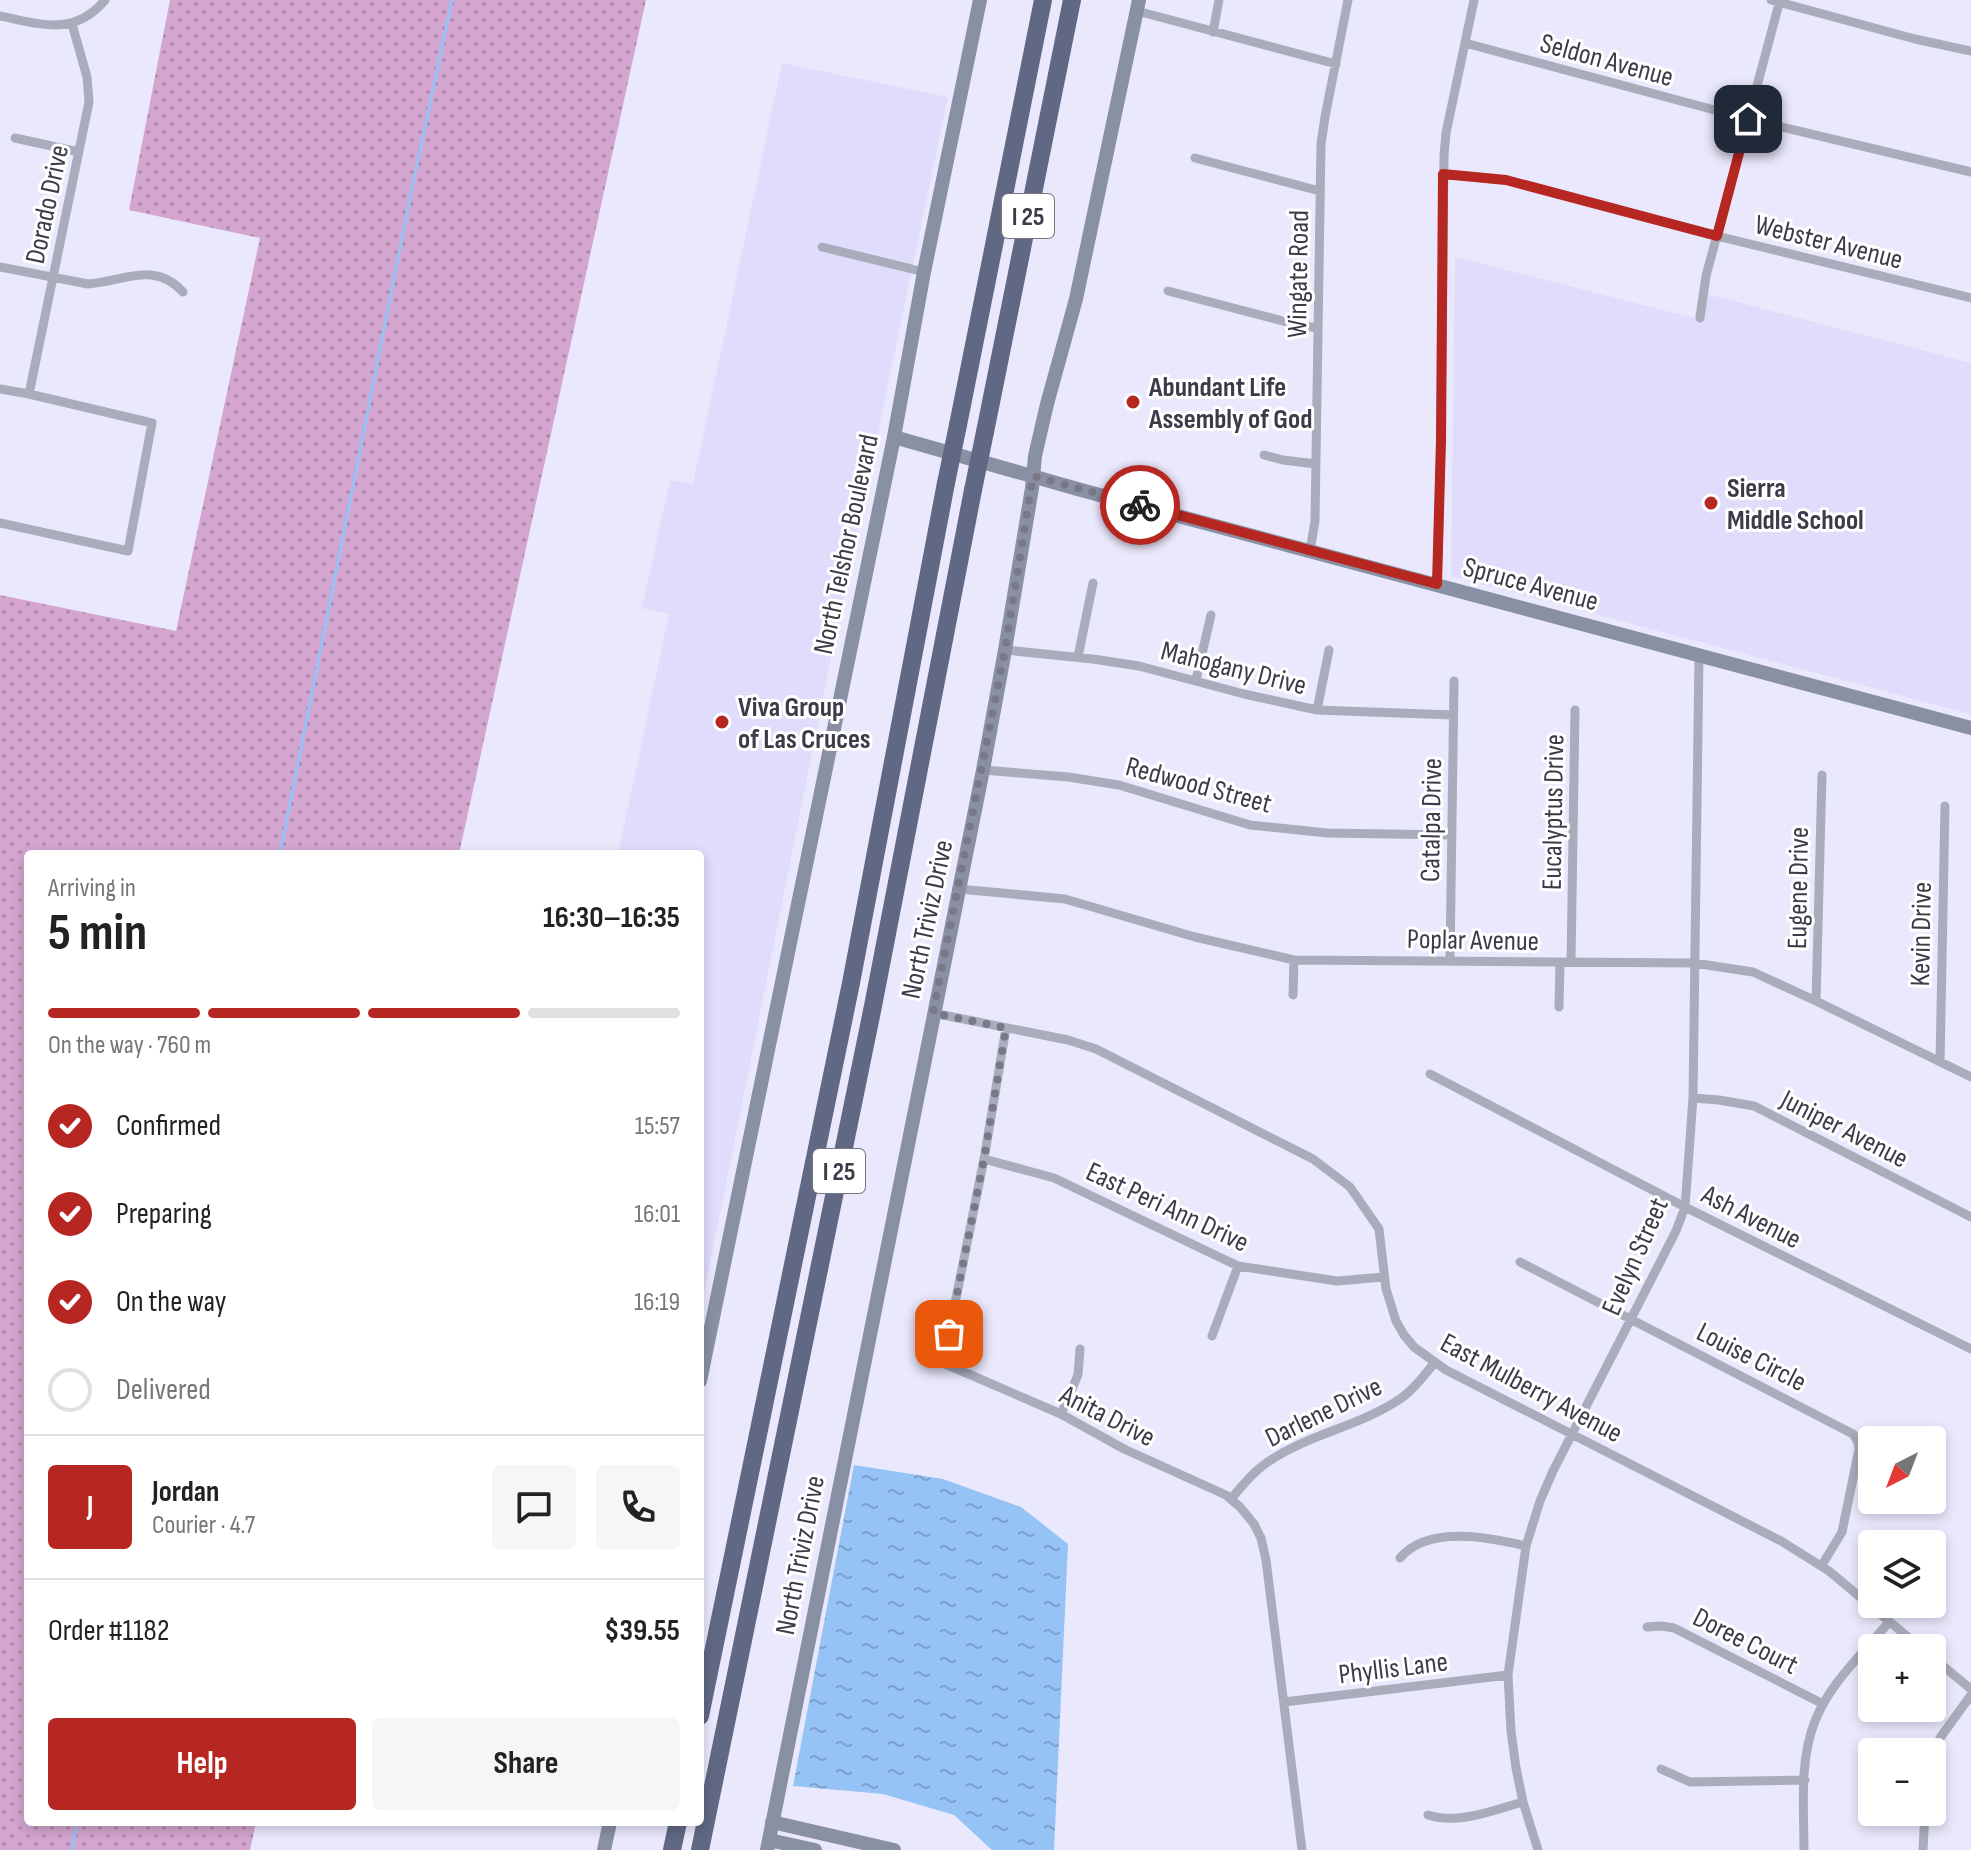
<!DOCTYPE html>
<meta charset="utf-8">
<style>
:root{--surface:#fff;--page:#f6f6f6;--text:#222;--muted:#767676;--line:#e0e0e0;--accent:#b62721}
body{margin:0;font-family:"Sofia Sans Condensed",sans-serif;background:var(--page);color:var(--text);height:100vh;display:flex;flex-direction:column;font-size:30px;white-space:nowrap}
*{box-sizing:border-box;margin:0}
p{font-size:26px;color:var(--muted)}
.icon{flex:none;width:44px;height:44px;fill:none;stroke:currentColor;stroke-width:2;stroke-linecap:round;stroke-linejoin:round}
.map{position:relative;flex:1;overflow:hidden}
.details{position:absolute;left:24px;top:850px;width:680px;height:976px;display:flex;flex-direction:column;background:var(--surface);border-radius:8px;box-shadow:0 4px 12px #0003}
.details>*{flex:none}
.needle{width:52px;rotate:222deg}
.tools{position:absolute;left:1858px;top:1426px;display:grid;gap:16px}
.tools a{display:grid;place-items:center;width:88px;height:88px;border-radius:8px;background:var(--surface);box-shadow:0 4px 12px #0003;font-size:40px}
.pin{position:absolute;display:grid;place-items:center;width:68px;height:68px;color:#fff;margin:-34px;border-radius:16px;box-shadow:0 4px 12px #0006}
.courier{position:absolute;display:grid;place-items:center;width:80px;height:80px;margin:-40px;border:6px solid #b62721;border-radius:50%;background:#fff;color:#222;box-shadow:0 2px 10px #0007}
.overview em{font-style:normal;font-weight:700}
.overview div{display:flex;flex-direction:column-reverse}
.overview{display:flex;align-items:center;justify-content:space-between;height:136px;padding:0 24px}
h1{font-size:52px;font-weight:700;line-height:60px}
.bar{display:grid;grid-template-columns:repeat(4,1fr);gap:12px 8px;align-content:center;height:96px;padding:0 24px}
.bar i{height:10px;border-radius:6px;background:var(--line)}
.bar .current{background:var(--accent)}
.bar p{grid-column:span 4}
.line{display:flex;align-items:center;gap:20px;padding:0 24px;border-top:2px solid var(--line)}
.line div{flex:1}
.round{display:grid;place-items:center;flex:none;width:84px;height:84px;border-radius:8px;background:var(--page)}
ol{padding:0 24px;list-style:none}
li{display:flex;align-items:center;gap:24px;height:88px}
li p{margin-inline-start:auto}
li .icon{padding:8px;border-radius:50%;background:var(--accent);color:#fff;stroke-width:4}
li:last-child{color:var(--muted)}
li i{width:44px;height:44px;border:4px solid var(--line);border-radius:50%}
.action{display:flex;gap:16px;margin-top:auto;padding:16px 24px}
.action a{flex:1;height:92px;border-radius:8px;background:var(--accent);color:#fff;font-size:32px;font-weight:700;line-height:92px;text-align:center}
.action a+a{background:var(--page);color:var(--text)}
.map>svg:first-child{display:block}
</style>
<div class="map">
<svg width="1971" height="1850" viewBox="0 0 1971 1850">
<defs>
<pattern id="grass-dots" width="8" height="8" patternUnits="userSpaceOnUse" patternTransform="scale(2)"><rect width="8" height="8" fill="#d4a5cf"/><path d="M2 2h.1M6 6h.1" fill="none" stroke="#ad88aa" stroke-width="1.8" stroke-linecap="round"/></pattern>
<pattern id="water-ripples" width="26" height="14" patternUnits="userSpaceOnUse" patternTransform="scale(2)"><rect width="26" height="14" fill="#96c3f6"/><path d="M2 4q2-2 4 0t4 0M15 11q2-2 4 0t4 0" fill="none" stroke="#7ca0c9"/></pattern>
</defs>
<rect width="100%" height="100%" fill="#eae8fc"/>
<path fill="#e0dcfc" d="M782 63 948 97 833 648 700 1314V854H618L669 614 642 608 670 480 693 484Z
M1455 257 1694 318 1699 292 1971 363V714L1451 576Z"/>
<path fill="url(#grass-dots)" d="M170 0H646L459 854H28V1822H256L250 1850H0V595L176 631 260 238 129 210Z"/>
<path fill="url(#water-ripples)" d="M854 1465 943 1479 1021 1507 1068 1544 1054 1850H992L954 1815 883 1794 793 1786Z"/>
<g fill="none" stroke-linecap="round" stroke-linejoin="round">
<path stroke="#96c3f6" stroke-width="3" d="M280 854 412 188 452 0
M72 1850 77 1822"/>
<path stroke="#a9adbb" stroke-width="9" d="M1771 0 1915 39 1971 51
M1137 11 1336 64
M0 16C40 24 74 37 105 0
M1213 32 1219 0
M1465 43 1748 119 1971 172
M15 138 79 152
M1195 158 1320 191
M1443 174 1506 180 1717 236 1971 298
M822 247 924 272
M0 267 88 284C123 282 154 260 183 292
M1168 291 1298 325 1318 328
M1700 318 1706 276 1780 0
M0 389 29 394 152 423 128 551 0 523
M29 394 89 102 87 77 72 24
M1264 455 1283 460 1316 464
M1310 551 1315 521 1321 144 1325 117 1348 0
M1437 584 1441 440 1444 155 1446 133 1474 0
M1005 650 1093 659 1139 666 1244 694 1317 710 1453 715
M1078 657 1093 583
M1196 680 1211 615
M1317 710 1329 650
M983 770 1068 777 1119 785 1250 825 1327 833 1452 835
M959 889 1065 899 1195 937 1294 960 1694 963 1753 972 1816 1001 1971 1077
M1450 960 1454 681
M1571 962 1575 710
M1293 995 1294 960
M1816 1001 1822 775
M1559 1007 1560 962
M933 1013 1068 1040 1096 1049 1313 1159 1350 1187 1379 1229 1386 1289 1396 1321 1404 1335 1414 1347 1446 1370 1781 1541 1829 1571 1921 1648
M1006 1028 984 1159 943 1363 1061 1414 1124 1449 1226 1495 1240 1507 1254 1524 1261 1538 1266 1560 1302 1850
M1940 1062 1945 806
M1430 1074 1685 1207 1971 1349
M1693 1098 1719 1100 1754 1106 1971 1217
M984 1159 1054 1178 1238 1266 1337 1281 1384 1277
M1520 1262 1853 1434 1858 1442 1859 1449 1842 1532 1822 1565
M1212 1336 1238 1266
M1061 1414 1078 1375 1080 1349
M1231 1499C1240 1488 1250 1476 1261 1467 1302 1435 1357 1428 1400 1399 1413 1390 1425 1375 1434 1363
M1400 1558C1428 1525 1488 1537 1526 1546
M1647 1627 1662 1626 1674 1628 1823 1704
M1932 1657 1971 1689
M1284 1702 1508 1675
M1932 1762 1940 1738 1971 1695
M1661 1769 1690 1782 1805 1780
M1428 1815C1459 1825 1493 1810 1523 1802
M1538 1850 1523 1802 1516 1768 1511 1731 1508 1675 1526 1546 1540 1501 1553 1471 1676 1231 1685 1207 1693 1098 1699 655
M1804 1850C1804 1808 1799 1761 1815 1721 1830 1683 1863 1653 1889 1622
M1923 1850 1925 1812"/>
<path stroke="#8990a3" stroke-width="14" d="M894 437 1081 490 1971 728
M700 1381 894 437 924 272 980 0
M772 1822 894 1850
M769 1840 815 1850
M604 1850 610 1822
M767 1850 983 770 1005 650 1032 488 1035 456 1047 404 1076 299 1139 0"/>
<path stroke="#606883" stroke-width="18" d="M958 425 1043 0
M985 432 1072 0
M700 1716 851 983 946 483
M672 1850 678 1822
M700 1850 873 1006 973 490"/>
<path stroke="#606883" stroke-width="18" d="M946 483 958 425
M973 490 985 432"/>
</g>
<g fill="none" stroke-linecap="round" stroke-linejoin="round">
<path stroke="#797887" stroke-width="8" stroke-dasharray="0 14.4" d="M949 1334 984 1159 1006 1028 933 1013 1005 650 1033 476 1140 505"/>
<path stroke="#b62721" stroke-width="10" d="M1140 505 1437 584 1441 440 1443 174 1506 180 1717 236 1748 119"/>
</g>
<g fill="#b62721" stroke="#fff" stroke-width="3">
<circle cx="1133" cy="402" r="8"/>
<circle cx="1711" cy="503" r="8"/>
<circle cx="722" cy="722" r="8"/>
</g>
<g text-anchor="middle" stroke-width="6" stroke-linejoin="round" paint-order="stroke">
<g fill="#fff" stroke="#76767f" stroke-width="2">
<rect x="1002" y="194" width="52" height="44" rx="6"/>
<rect x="813" y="1149" width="52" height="44" rx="6"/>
</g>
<g font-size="26" font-weight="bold" fill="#3c3b48">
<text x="1028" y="225">I 25</text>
<text x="839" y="1180">I 25</text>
</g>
<g font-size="28" fill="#3c3b48" stroke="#fff">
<text transform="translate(1607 59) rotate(15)" y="10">Seldon Avenue</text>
<text transform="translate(46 204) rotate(-78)" y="10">Dorado Drive</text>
<text transform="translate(1829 241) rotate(14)" y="10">Webster Avenue</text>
<text transform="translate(1297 274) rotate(-89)" y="10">Wingate Road</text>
<text transform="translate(845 544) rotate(-78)" y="10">North Telshor Boulevard</text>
<text transform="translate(1531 583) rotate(15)" y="10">Spruce Avenue</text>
<text transform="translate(1234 667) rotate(14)" y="10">Mahogany Drive</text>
<text transform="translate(1199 784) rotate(15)" y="10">Redwood Street</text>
<text transform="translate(1552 812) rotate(-89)" y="10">Eucalyptus Drive</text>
<text transform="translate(1430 820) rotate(-89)" y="10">Catalpa Drive</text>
<text transform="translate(1797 888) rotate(-89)" y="10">Eugene Drive</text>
<text transform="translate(926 919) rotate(-78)" y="10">North Triviz Drive</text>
<text transform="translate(1920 934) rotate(-89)" y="10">Kevin Drive</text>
<text transform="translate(1473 939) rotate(1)" y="10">Poplar Avenue</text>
<text transform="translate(1845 1128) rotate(27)" y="10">Juniper Avenue</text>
<text transform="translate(1168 1206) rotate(25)" y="10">East Peri Ann Drive</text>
<text transform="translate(1752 1216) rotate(27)" y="10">Ash Avenue</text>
<text transform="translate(1634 1256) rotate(-66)" y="10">Evelyn Street</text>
<text transform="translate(1752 1356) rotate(27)" y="10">Louise Circle</text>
<text transform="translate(1532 1387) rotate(28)" y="10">East Mulberry Avenue</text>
<text transform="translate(1323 1411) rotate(-26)" y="10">Darlene Drive</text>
<text transform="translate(1108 1415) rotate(27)" y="10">Anita Drive</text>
<text transform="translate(799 1555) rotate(-79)" y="10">North Triviz Drive</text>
<text transform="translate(1746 1640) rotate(27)" y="10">Doree Court</text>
<text transform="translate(1393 1667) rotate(-7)" y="10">Phyllis Lane</text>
</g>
<g font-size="28" font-weight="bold" fill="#3c3b48" stroke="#fff" text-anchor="start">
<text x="1149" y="396">Abundant Life<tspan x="1149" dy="32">Assembly of God</tspan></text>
<text x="1727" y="497">Sierra<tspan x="1727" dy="32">Middle School</tspan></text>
<text x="738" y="716">Viva Group<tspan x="738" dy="32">of Las Cruces</tspan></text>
</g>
</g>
</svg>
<div class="tools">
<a><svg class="needle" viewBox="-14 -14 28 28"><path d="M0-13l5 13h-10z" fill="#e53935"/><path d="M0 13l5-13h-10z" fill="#767676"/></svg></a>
<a><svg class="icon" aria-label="layers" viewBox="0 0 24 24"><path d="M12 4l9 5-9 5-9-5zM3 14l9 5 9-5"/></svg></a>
<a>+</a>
<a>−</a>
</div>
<div class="pin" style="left:949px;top:1334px;background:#ea580c"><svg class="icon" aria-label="bag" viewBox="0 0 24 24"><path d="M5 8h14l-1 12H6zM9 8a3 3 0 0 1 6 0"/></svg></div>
<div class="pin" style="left:1748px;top:119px;background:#1f2937"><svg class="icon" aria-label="home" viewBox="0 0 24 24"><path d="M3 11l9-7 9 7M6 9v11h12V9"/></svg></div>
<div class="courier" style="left:1140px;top:505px"><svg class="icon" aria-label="bike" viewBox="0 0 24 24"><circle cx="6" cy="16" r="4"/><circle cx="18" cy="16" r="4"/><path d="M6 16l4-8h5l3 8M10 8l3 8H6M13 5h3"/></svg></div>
<section class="details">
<div class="overview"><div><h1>5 min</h1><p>Arriving in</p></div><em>16:30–16:35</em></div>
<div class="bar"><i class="current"></i><i class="current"></i><i class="current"></i><i></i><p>On the way · 760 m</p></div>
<ol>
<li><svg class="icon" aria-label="check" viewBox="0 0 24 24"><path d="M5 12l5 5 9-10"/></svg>Confirmed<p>15:57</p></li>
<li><svg class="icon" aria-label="check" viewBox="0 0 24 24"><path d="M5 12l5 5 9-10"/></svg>Preparing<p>16:01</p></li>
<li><svg class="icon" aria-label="check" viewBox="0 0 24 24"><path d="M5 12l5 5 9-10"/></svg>On the way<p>16:19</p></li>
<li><i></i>Delivered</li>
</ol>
<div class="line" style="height:144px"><b class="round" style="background:var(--accent);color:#fff">J</b><div><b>Jordan</b><p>Courier · 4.7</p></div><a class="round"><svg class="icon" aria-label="chat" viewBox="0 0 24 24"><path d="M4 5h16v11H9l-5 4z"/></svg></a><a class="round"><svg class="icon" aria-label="phone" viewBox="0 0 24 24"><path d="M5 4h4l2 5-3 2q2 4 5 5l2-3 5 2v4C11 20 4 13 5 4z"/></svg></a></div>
<div class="line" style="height:104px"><div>Order #1182</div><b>$39.55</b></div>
<div class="action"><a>Help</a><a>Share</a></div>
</section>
</div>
